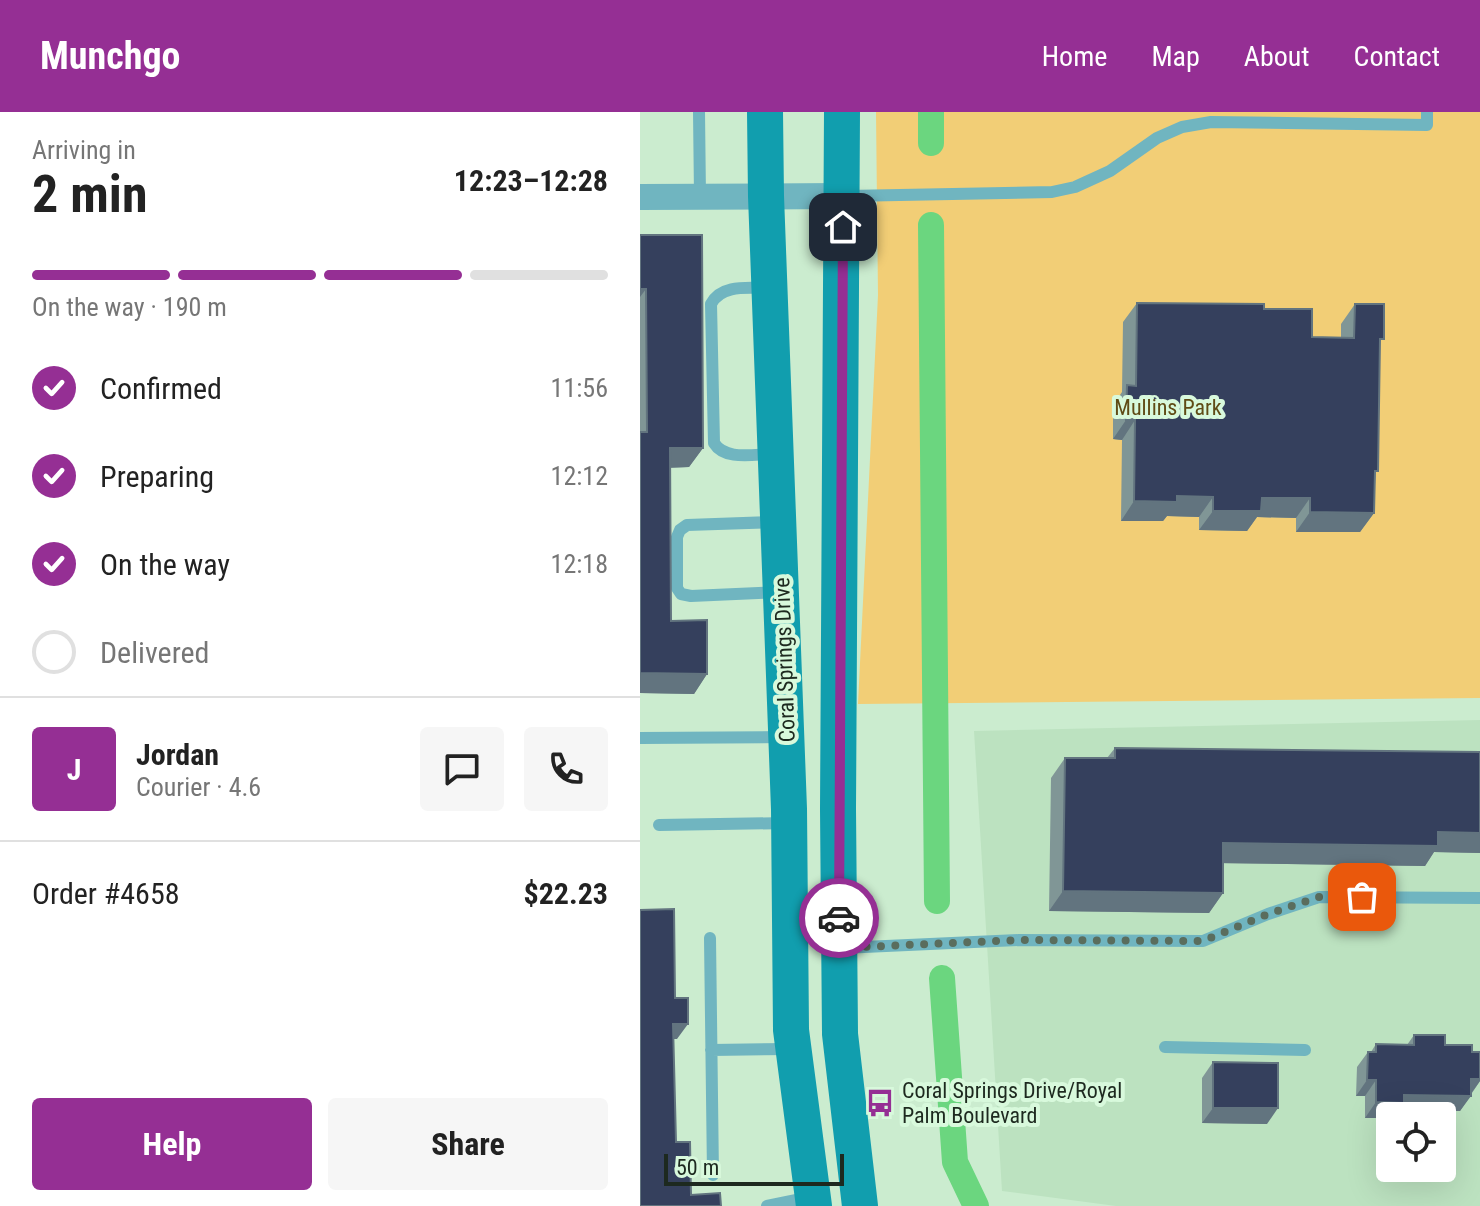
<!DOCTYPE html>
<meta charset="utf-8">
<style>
:root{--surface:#fff;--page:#f6f6f6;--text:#222;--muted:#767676;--line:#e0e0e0;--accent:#952f94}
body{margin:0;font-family:"Roboto Condensed",sans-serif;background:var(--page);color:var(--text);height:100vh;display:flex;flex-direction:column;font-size:30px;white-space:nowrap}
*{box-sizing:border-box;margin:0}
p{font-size:26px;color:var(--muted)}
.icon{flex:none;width:44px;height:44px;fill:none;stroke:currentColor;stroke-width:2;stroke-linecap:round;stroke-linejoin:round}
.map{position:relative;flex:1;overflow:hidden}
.drawer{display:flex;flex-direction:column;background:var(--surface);width:640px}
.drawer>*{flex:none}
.controls{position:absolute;left:736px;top:990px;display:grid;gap:16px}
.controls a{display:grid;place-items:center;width:80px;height:80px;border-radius:8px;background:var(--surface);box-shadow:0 8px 32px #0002;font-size:40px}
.scale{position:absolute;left:24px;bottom:20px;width:180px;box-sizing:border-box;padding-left:8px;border:4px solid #1d291f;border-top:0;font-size:22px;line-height:28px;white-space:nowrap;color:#1d291f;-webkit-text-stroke:6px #d8f9dc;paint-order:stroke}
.pin{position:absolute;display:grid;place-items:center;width:68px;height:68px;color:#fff;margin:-34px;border-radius:16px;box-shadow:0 4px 12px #0006}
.courier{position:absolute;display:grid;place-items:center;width:80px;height:80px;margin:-40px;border:6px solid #952f94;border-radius:50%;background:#fff;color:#222;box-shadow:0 2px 10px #0007}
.head em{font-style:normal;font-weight:700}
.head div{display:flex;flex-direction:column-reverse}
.head{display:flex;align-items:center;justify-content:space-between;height:136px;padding:0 32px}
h1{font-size:52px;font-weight:700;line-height:60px}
.bar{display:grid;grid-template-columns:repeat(4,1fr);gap:12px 8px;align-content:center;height:96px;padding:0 32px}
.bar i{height:10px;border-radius:6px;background:var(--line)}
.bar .active{background:var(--accent)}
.bar p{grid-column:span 4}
.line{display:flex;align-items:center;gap:20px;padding:0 32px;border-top:2px solid var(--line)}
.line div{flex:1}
.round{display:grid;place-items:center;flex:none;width:84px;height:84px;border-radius:8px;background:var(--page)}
ol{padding:0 32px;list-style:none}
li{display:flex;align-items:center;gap:24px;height:88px}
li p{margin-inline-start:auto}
li .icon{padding:8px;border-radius:50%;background:var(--accent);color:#fff;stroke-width:4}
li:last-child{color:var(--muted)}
li i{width:44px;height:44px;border:4px solid var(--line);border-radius:50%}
.action{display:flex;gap:16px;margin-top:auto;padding:16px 32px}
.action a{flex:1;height:92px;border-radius:8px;background:var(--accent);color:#fff;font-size:32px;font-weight:700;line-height:92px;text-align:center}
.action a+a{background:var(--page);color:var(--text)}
header{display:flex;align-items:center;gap:48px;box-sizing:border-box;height:112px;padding:0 40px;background:var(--accent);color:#fff}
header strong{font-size:38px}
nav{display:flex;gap:44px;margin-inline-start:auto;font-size:28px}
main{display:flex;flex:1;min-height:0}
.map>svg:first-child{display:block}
</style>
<header>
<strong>Munchgo</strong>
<nav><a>Home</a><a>Map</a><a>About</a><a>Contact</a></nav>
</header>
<main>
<section class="drawer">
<div class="head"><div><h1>2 min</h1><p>Arriving in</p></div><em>12:23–12:28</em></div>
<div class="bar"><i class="active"></i><i class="active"></i><i class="active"></i><i></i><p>On the way · 190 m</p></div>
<ol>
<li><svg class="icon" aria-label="check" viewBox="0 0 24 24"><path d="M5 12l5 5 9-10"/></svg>Confirmed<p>11:56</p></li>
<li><svg class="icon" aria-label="check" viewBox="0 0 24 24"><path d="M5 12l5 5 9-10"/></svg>Preparing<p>12:12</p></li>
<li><svg class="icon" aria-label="check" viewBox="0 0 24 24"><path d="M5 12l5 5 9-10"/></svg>On the way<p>12:18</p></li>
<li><i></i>Delivered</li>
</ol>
<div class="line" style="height:144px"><b class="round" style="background:var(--accent);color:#fff">J</b><div><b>Jordan</b><p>Courier · 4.6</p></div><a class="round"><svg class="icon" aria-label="chat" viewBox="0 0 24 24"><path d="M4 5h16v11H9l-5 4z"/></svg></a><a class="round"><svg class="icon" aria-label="phone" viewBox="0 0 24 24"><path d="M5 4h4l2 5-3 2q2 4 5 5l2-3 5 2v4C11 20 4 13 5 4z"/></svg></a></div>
<div class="line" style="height:104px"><div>Order #4658</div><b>$22.23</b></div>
<div class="action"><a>Help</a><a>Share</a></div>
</section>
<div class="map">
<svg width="840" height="1094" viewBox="0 0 840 1094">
<rect width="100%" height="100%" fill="#cbeccf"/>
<path fill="#bce2c0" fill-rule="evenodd" d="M840 608V1094H476L362 1079 334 619ZM750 1004H802V1056H750Z"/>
<path fill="#f2ce76" d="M236 0H840V586L218 592 238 183Z"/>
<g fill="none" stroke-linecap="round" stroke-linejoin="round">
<path stroke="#6bd67f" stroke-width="26" d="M291 0V31
M291 113 297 789
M302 866 315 1050 336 1094"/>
<path stroke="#70b5c0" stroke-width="12" d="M59 0 60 84
M207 84 412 80 435 75 470 59 517 26 542 15 571 10 787 13V0
M127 176C108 176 81 172 71 192L74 331C85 349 114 342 133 342
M135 410 47 413 40 418 37 425V476L41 482 51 484 139 480
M0 626 145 625
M19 713 147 711
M70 826 73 1063
M202 836 379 828 563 829 628 802 679 785 840 786
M525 935 665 938
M71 938 152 937
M127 1094 171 1085"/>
<path stroke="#70b5c0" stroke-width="26" d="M0 85 203 84"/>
<path stroke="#119eae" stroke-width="36" d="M125 0 126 84 149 697 151 918 174 1094
M202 0 198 697 200 922 220 1094"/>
</g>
<path fill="#809696" d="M0 123 63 336 49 355 30 356 31 509 67 562 54 582 0 581Z
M497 191 672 225H701V212L715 192 740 233 734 401 720 420H656V406L617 405 607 419 559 418V405L527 404 523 409H481L482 328 473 327V293L482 280 483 210Z
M475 636 840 640V741L794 740 785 754 583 751V781L569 801 409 799 411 666 425 646H467Z
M774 923 832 940H840V969L820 999 758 998 754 1004H750V1006H725V984H716L717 955 728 940H731L736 932 767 933Z
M573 950 627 1012 562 1011V966Z"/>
<path fill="#62747f" d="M0 177H6L0 185Z
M486 308H495L482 328 473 327Z
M30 336H63L49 355 16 356Z
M537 384 573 385 559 405 527 404 523 409H481L494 389Z
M622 386H670L656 406 617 405 607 419 559 418 573 399Z
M670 400 734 401 720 420H656Z
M0 561 67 562 54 582 0 581Z
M798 720 840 721V741L794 740 785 754 570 751 583 731Z
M423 779 583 781 569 801 409 799Z
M33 912H48L37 927H22Z
M831 967H840V969L830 983Z
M727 968H736L725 984H716Z
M764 983 831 984 820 999 758 998 754 1004H750V1006H725L736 990Z
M573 996H638L627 1012 562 1011Z"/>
<path fill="#35405d" stroke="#62747f" stroke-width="2" d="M0 123H62L63 336H30L31 509 67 508V562L0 561V320H7L6 177H0Z
M497 191 624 192V197H672V225L714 226 715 192H744V227H740L738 359H735L734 401 670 400V386H622L621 399H573V385L537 384V390L494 389 495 308H486L487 273 496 274Z
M475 636 840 640V721L798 720V734L583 731V781L423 779 425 646H475Z
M34 797 35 886H48V912H33L36 1030H50L51 1083 80 1081 81 1094H0V798Z
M774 923H805V933H832V940H840V967H831V984L764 983V991L736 990V968H727L728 940H736V932L774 933Z
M573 950 638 951V996H573Z"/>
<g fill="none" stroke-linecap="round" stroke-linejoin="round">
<path stroke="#5a6d5d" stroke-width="8" stroke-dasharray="0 14.4" d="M199 806V836L379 828 563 829 628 802 679 785H722"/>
<path stroke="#952f94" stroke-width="10" d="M199 806 203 115"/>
</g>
<defs>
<symbol id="bus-bare" viewBox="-9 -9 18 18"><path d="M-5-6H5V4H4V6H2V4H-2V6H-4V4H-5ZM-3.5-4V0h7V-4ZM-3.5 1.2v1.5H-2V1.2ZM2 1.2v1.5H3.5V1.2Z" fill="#952f94" stroke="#d8f9dc" stroke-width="2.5" paint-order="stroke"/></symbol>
</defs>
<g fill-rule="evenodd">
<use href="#bus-bare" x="220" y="971" width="40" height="40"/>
</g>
<g text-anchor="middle" stroke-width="8" stroke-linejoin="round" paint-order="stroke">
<g font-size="22" fill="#5f4b15" stroke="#d8f9dc">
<text x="528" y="303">Mullins Park</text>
</g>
<g font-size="22" fill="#1d291f" stroke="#d8f9dc">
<text transform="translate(144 548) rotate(-92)" y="8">Coral Springs Drive</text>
</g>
<g font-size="22" fill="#1d291f" stroke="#d8f9dc" text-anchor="start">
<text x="262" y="986">Coral Springs Drive/Royal<tspan x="262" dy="25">Palm Boulevard</tspan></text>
</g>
</g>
</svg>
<div class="controls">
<a><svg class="icon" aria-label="locate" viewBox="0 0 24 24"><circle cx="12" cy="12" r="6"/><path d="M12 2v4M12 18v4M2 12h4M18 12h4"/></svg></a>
</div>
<div class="scale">50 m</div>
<div class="pin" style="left:722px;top:785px;background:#ea580c"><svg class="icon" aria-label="bag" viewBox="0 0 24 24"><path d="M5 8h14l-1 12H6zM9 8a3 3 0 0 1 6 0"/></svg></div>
<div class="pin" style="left:203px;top:115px;background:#1f2937"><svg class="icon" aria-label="home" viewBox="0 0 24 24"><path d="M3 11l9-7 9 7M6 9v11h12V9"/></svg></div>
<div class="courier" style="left:199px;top:806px"><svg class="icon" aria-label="car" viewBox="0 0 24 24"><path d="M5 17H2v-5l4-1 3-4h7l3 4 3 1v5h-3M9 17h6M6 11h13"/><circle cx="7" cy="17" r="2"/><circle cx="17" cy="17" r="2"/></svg></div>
</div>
</main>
